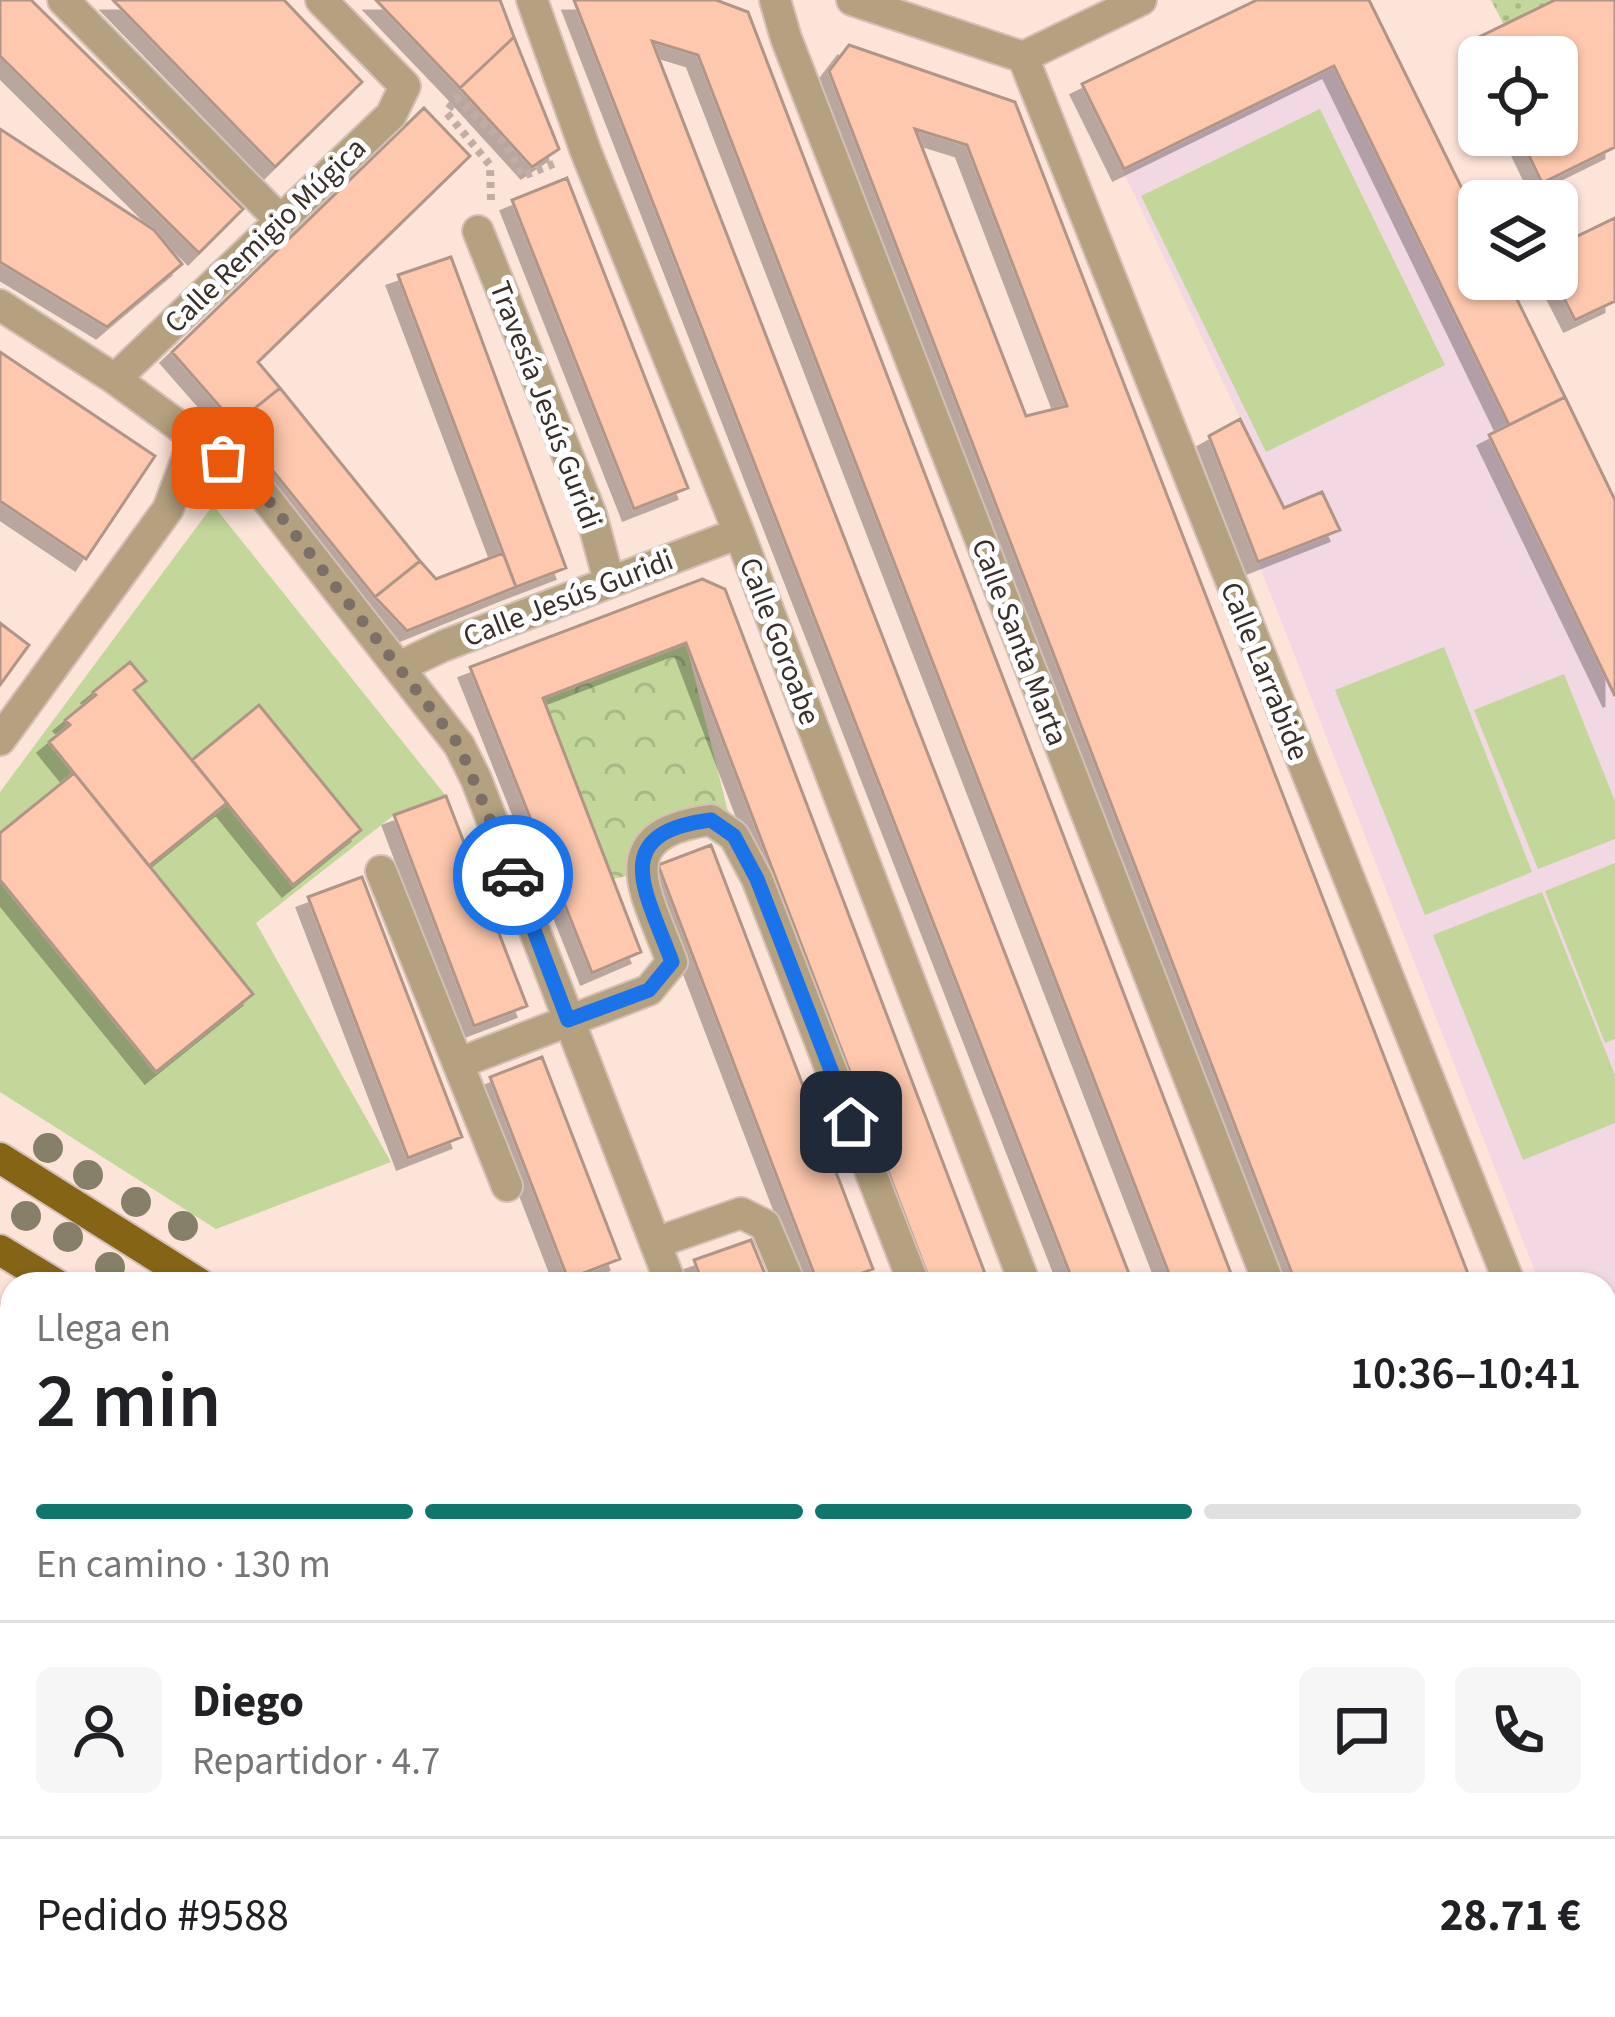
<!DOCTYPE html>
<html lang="es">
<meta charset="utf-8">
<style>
:root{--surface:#fff;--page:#f6f6f6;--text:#202124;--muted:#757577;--line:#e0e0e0;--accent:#0f766e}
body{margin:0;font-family:"Source Sans 3",sans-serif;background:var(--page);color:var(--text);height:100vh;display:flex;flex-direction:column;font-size:45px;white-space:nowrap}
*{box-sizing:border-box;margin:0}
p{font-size:39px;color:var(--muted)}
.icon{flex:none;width:66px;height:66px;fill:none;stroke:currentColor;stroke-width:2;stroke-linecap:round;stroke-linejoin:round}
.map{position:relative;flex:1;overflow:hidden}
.sheet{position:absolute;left:0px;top:1272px;width:1617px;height:747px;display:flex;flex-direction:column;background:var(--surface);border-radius:36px 36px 0 0;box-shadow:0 3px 9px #0004}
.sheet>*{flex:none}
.buttons{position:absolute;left:1458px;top:36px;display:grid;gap:24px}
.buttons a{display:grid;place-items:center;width:120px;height:120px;border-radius:18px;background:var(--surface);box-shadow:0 3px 9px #0004;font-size:60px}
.pin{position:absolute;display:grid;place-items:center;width:102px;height:102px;color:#fff;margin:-51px;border-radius:24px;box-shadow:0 6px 18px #0006}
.courier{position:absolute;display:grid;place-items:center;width:120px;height:120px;margin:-60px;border:9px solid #1a73e8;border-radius:50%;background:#fff;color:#222;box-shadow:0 3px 15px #0007}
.headline em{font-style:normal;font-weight:600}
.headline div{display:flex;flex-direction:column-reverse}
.headline{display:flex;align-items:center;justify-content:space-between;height:204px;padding:0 36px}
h1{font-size:78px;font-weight:600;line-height:90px}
.bar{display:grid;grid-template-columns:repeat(4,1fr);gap:18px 12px;align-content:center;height:144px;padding:0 36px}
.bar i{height:15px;border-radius:9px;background:var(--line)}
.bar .active{background:var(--accent)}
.bar p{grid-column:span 4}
.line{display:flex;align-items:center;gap:30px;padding:0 36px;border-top:3px solid var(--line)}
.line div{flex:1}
.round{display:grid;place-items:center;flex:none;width:126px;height:126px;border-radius:18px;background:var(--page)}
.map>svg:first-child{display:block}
</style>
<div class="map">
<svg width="1615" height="2017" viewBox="0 0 1615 2017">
<defs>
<pattern id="grass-dots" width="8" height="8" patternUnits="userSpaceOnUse" patternTransform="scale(3)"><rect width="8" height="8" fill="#c2d799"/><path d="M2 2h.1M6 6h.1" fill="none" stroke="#a7b984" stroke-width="1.8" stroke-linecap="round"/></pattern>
<pattern id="park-crowns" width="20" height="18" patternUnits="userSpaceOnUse" patternTransform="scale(3)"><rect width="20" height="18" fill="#c2d799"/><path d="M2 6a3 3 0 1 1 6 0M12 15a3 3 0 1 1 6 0" fill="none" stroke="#a7b984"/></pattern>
<filter id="shadow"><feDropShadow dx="-11" dy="11" stdDeviation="0" flood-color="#0004"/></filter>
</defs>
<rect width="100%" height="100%" fill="#fce4d9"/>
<path fill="#f1d8e2" d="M1257 0H1369L1479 223V279H1507L1615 500V1373L1605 1368V1284H1540L1209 436 1240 418 1082 84Z"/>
<path fill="url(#grass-dots)" d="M1491 0H1555L1504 25Z
M863 2007H946L951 2017H843L840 2012Z"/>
<path fill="url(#park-crowns)" d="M686 643 734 836 678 824 639 873 613 879 543 698Z
M12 1861V2007H441L443 2017H0V1870Z"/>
<path fill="#c2d799" d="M1320 109 1445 365 1266 452 1141 196Z
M213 505 446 796 394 815 256 923 391 1162 216 1229 0 1092V792Z
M1444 647 1532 872 1425 915 1335 690Z
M1564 674 1615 801V839L1538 869 1474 710Z
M1615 863V1039L1605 1043 1545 891Z
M1542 892 1615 1075V1123L1523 1160 1433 935Z
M0 1337 12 1344V1861L0 1870Z"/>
<path fill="#fdc8ad" stroke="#b19688" stroke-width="3" fill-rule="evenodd" filter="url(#shadow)" d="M0 0H31L243 209 199 253 0 56Z
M113 0H284L362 82 275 167Z
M376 0H500L514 37 460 88Z
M574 0H716L748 12 1235 1284H1173L698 55 652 41 1133 1284H1074Z
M1257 0H1369L1479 223V279H1507L1565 397 1509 425 1334 66 1124 169 1082 84Z
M1555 0H1615V147L1542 183 1519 135H1557V57H1481L1473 40Z
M514 37 559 149 532 167 460 88Z
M849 45 1015 102 1472 1284H1296L829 71ZM915 129 967 145 1067 406 1026 416Z
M424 108 470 156 258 362 280 388 235 424 172 352Z
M0 129 154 230 182 264 107 327 0 262Z
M567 178 688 488 634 509 512 200Z
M1615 218V301L1575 320 1554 279 1557 246Z
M451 257 566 568 516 587 398 275Z
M0 352 155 456 86 559 0 501Z
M280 388 420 561 375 597 235 424Z
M1565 397 1615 500V696L1489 435Z
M1240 419 1284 508 1322 492 1340 530 1258 562 1209 436Z
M503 553 516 587 407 631 375 597 420 561 436 579Z
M702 579 725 589 989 1284H931L686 643 543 698 641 952 592 973 470 667Z
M0 623 29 645 0 685Z
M130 662 146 681 134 690 227 803 149 866 49 742 70 725 65 720 96 695 93 692Z
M259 705 361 830 293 885 192 760Z
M74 773 253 994 156 1072 0 880V833Z
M446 796 527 1006 474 1026 394 815Z
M711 845 873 1269 834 1284H818L658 865Z
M362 877 462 1137 408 1158 308 897Z
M542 1057 620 1259 568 1279 490 1077Z
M751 1240 769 1284H703L694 1260Z
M0 1596 12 1612V1710L0 1694Z"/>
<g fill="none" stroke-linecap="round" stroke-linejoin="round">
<defs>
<path id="minor" d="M63 0 279 219
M532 0 586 152 739 533 1025 1284
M775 0 786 38 1269 1284
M852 0 1023 57 1141 0
M1023 57 1510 1284
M478 231 591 514 609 581
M0 305 115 379 251 479 459 745 476 779 671 1284
M115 379 391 115 405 86 321 0
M399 667 443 646 739 533
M0 740 168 509 195 437
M381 871 507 1186
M459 1063 649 990 672 962C647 893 605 834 711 820L734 836 757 879 914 1284
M655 1243 741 1213 765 1225 790 1284
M1605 1398 1615 1403
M1605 1456 1615 1467
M1605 1591 1615 1581"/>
<path id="major" d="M0 1158 200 1284
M0 1250 56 1284
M1097 2007 1122 2017
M1383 2007 1394 2017
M1186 2017 1212 2007"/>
</defs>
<use href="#minor" stroke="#d5c0b6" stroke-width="34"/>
<use href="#major" stroke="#d5c0b6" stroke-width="34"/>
<path stroke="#c1ada4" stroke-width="8" stroke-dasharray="6 6" stroke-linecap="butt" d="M491 200 490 165 446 112 457 98 506 145 523 176 556 163
M0 1303 12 1310
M0 1986 12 1976
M485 2007 486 2017
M347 2017 437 2007"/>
<use href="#minor" stroke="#b4a17f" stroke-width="30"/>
<use href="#major" stroke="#856416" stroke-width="30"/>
</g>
<g fill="#858067">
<circle cx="48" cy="1148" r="15"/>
<circle cx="88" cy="1175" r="15"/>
<circle cx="136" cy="1202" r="15"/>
<circle cx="26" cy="1216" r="15"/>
<circle cx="183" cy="1226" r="15"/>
<circle cx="68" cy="1237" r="15"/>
<circle cx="110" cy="1267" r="15"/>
</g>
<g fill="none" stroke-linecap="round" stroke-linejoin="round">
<path stroke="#7d6e66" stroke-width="12" stroke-dasharray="0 21.6" d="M223 458 251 478 459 745 513 875"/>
<path stroke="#1a73e8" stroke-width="15" d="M513 875 568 1020 649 990 672 962C647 893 605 833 711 820L734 836 757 879 851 1122"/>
</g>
<g text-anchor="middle" stroke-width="10" stroke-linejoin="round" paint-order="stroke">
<g font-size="30" fill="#392e28" stroke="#fff">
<text transform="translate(265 235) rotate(-44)" y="10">Calle Remigio Múgica</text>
<text transform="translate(546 405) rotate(69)" y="10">Travesía Jesús Guridi</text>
<text transform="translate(568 598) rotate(-21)" y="10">Calle Jesús Guridi</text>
<text transform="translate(780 641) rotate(69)" y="10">Calle Goroabe</text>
<text transform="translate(1020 642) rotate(69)" y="10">Calle Santa Marta</text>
<text transform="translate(1265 671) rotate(68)" y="10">Calle Larrabide</text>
</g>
</g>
</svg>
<div class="buttons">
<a><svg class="icon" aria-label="locate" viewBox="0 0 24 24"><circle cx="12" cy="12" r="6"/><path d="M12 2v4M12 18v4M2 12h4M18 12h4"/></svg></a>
<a><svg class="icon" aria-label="layers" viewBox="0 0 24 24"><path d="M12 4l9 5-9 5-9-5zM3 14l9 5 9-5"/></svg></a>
</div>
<div class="pin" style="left:223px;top:458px;background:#ea580c"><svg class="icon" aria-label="bag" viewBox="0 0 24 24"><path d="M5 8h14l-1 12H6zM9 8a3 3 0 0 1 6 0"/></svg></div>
<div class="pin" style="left:851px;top:1122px;background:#1f2937"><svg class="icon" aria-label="home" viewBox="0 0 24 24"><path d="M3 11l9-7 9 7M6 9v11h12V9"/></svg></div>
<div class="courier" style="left:513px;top:875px"><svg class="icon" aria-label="car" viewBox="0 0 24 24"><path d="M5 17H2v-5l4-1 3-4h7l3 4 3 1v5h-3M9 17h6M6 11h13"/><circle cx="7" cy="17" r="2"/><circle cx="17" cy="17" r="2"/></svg></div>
<section class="sheet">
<div class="headline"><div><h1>2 min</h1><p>Llega en</p></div><em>10:36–10:41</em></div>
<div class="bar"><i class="active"></i><i class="active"></i><i class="active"></i><i></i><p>En camino · 130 m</p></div>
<div class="line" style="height:216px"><a class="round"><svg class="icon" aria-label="person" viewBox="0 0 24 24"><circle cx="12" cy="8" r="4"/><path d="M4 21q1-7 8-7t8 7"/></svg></a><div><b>Diego</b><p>Repartidor · 4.7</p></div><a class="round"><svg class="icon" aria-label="chat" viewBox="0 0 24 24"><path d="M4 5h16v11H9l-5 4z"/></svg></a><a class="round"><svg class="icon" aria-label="phone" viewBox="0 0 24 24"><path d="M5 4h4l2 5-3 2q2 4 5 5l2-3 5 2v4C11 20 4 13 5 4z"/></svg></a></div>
<div class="line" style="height:156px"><div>Pedido #9588</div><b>28.71 €</b></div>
</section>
</div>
